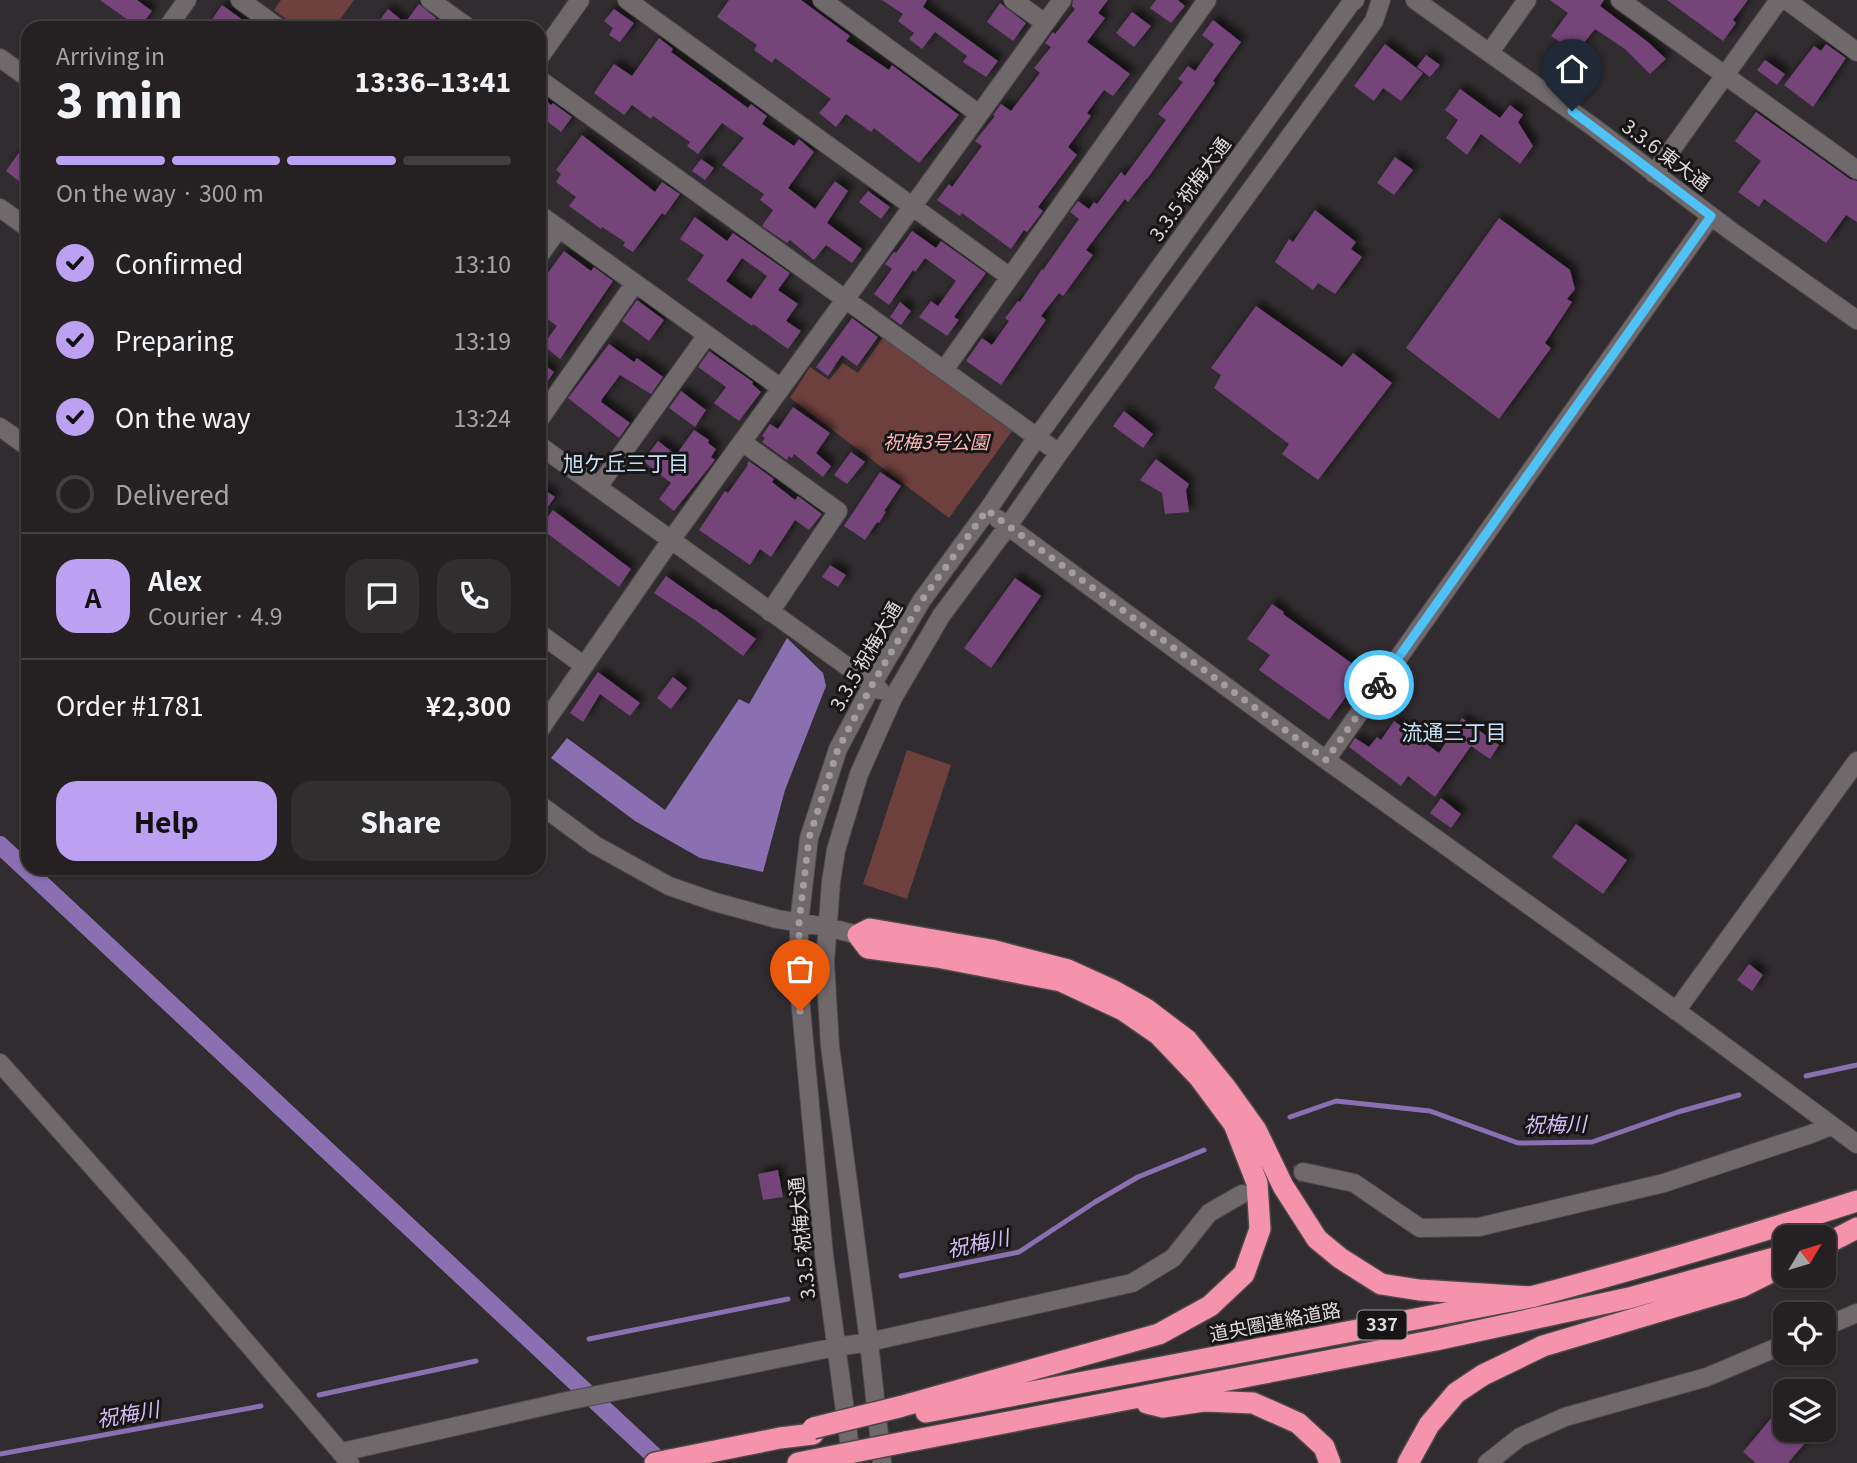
<!DOCTYPE html>
<meta charset="utf-8">
<style>
:root{--surface:#252123;--page:#312e30;--text:#f1f3f6;--muted:#a3a3a6;--line:#423e41;--accent:#bca0f2}
body{margin:0;font-family:Georgia,"Noto Sans JP",serif;background:var(--page);color:var(--text);height:100vh;display:flex;flex-direction:column;font-size:26px;white-space:nowrap}
*{box-sizing:border-box;margin:0}
p{font-size:23px;color:var(--muted)}
.icon{flex:none;width:38px;height:38px;fill:none;stroke:currentColor;stroke-width:2;stroke-linecap:round;stroke-linejoin:round}
.map{position:relative;flex:1;overflow:hidden}
.sheet{position:absolute;left:21px;top:21px;width:525px;height:854px;display:flex;flex-direction:column;background:var(--surface);border-radius:21px;box-shadow:0 2px 5px #0004,0 0 0 2px var(--line)}
.sheet>*{flex:none}
.needle{width:46px;rotate:52deg}
.controls{position:absolute;left:1773px;top:1225px;display:grid;gap:14px}
.controls a{display:grid;place-items:center;width:63px;height:63px;border-radius:14px;background:var(--surface);box-shadow:0 2px 5px #0004,0 0 0 2px var(--line);font-size:35px}
.pin{position:absolute;display:grid;place-items:center;width:60px;height:60px;color:#fff;margin:-72px -30px;border-radius:50% 50% 50% 0;rotate:-45deg;box-shadow:0 0 7px #0007}
.pin .icon{rotate:45deg}
.courier{position:absolute;display:grid;place-items:center;width:70px;height:70px;margin:-35px;border:5px solid #4fc3f7;border-radius:50%;background:#fff;color:#222;box-shadow:0 2px 9px #0007}
.overview em{font-style:normal;font-weight:800}
.overview div{display:flex;flex-direction:column-reverse}
.overview{display:flex;align-items:center;justify-content:space-between;height:119px;padding:0 35px}
h1{font-size:46px;font-weight:800;line-height:52px}
.bar{display:grid;grid-template-columns:repeat(4,1fr);gap:10px 7px;align-content:center;height:84px;padding:0 35px}
.bar i{height:9px;border-radius:5px;background:var(--line)}
.bar .active{background:var(--accent)}
.bar p{grid-column:span 4}
.line{display:flex;align-items:center;gap:18px;padding:0 35px;border-top:2px solid var(--line)}
.line div{flex:1}
.round{display:grid;place-items:center;flex:none;width:74px;height:74px;border-radius:21px;background:var(--page)}
ol{padding:0 35px;list-style:none}
li{display:flex;align-items:center;gap:21px;height:77px}
li p{margin-inline-start:auto}
li .icon{padding:7px;border-radius:50%;background:var(--accent);color:#111;stroke-width:4}
li:last-child{color:var(--muted)}
li i{width:38px;height:38px;border:4px solid var(--line);border-radius:50%}
.button{display:flex;gap:14px;margin-top:auto;padding:14px 35px}
.button a{flex:1;height:80px;border-radius:21px;background:var(--accent);color:#111;font-size:28px;font-weight:800;line-height:80px;text-align:center}
.button a+a{background:var(--page);color:var(--text)}
.map>svg:first-child{display:block}
</style>
<div class="map">
<svg width="1857" height="1463" viewBox="0 0 1857 1463">
<defs>
<filter id="shadow"><feDropShadow dx="5.5" dy="-5.5" stdDeviation="3.5" flood-color="#0009"/></filter>
</defs>
<rect width="100%" height="100%" fill="#312c2f"/>
<path fill="#6d3f3d" d="M281 0H354L334 28H298L274 10Z
M884 336 1012 431 949 518 790 398 810 367 829 380 843 363 858 373Z
M907 750 951 765 907 899 863 884Z"/>
<path fill="#8a70b0" d="M787 638 823 673 826 686 785 790 763 872 700 858 635 821 551 758 567 738 665 810 739 699 749 704Z"/>
<g fill="none" stroke-linecap="round" stroke-linejoin="round">
<path stroke="#8a70b0" stroke-width="5" d="M1806 1076 1857 1065
M1290 1117 1336 1101 1430 1111 1518 1143 1592 1142 1678 1112 1739 1095
M901 1276 1019 1252 1095 1202 1138 1177 1204 1150
M589 1339 788 1299
M319 1395 476 1361
M0 1454 261 1406"/>
<path stroke="#8a70b0" stroke-width="18" d="M0 845 662 1463"/>
</g>
<path fill="#74457a" fill-rule="evenodd" filter="url(#shadow)" d="M100 0H137L152 11 139 28Z
M729 0H801L850 36 846 41 889 70 892 65 959 115 919 163 874 128 871 132 846 114 836 127 819 113 831 99 775 58 772 63 754 50 757 45 717 17Z
M882 0H927L923 7 998 61 986 77 963 62 967 56 935 32 922 49 909 39 914 33 898 21 903 14Z
M1073 0H1108L1098 13 1105 18 1087 42 1130 74 1113 96 1104 90 1087 113 1091 116 1068 147 1077 155 1038 207 1043 211 1027 232 1024 230 1011 249 962 213 960 216 937 200 949 184 952 187 982 146 975 141 995 116 993 115 1001 104 1011 111 1040 73 1034 68 1051 47 1045 43 1053 32 1055 34 1075 9 1072 6Z
M1156 0H1178L1185 6 1171 23 1150 8Z
M1550 0H1604L1600 6 1648 42 1666 59 1650 74 1625 49 1595 29 1576 53 1551 36 1568 13Z
M1667 0H1748L1733 20 1736 23 1723 41Z
M1000 3 1026 23 1013 41 987 22Z
M419 4 436 18 429 28H374L388 9 405 23Z
M222 5 254 28H206Z
M614 9 634 23 620 42 609 35 613 28 604 21Z
M1132 12 1151 26 1134 47 1116 33Z
M1213 20 1241 42 1213 81 1215 83 1147 179H1146L1128 202 1125 199 1086 250 1093 255 1063 296 1059 293 1041 316 1046 320 1001 385 966 361 982 338 992 345 1009 321 1005 318 1018 301 1020 302 1042 269 1043 270 1079 219 1070 212 1078 201 1089 209 1094 202 1097 204 1121 172 1125 176 1166 120 1158 114 1183 82 1178 79 1188 66 1195 71 1214 44 1202 35Z
M659 38 673 49 671 52 748 108 751 104 767 116 762 124 794 146 799 139 814 152 788 188 815 209 835 181 848 191 827 223 862 249 852 263 826 245 814 260 790 240 787 243 762 226 773 210 760 200 764 194 722 165 744 138 722 123 698 154 687 146 690 142 653 116 651 119 632 105 624 115 594 93 614 64 632 76Z
M1385 44 1423 73 1401 101 1383 88 1374 101 1354 86Z
M1826 44 1846 58 1813 107 1784 85 1814 46 1821 51Z
M1426 55 1440 65 1430 77 1417 67Z
M1765 60 1785 74 1777 85 1757 70Z
M1460 89 1500 118 1510 105 1523 115 1518 122 1533 146 1520 164 1481 134 1467 155 1446 138 1458 120 1445 110Z
M539 95 551 105 553 103 572 117 561 132 539 115Z
M1756 112 1850 179 1857 181V222L1846 215 1826 243 1764 199 1759 207 1738 192 1761 161 1735 141Z
M582 135 655 192 662 182 680 194 665 215 662 213 633 252 623 246 625 242 602 227 601 229 569 206 576 197 556 182 561 174 556 170Z
M28 140V188L6 171Z
M1395 157 1413 170 1394 195 1377 183Z
M701 159 714 168 705 180 692 171Z
M868 191 890 207 881 219 859 202Z
M1315 210 1356 242 1351 249 1362 257 1335 294 1318 283 1313 290 1275 262 1289 239 1293 242Z
M695 217 727 241 733 233 790 273 778 290 798 304 786 321 801 331 788 349 753 324 752 326 687 280 704 255 680 239ZM742 258 767 276 751 299 726 281Z
M1499 218 1570 270 1575 289 1567 299 1572 302 1545 343 1551 348 1499 419 1406 348Z
M912 231 936 248 941 241 986 273 954 317 959 320 947 336 919 317 931 301 938 306 956 281 925 258 915 272 913 270 889 305 874 294 892 269 885 264 894 252 896 253Z
M564 251 591 271 594 267 613 281 560 359 543 345 557 326 539 313V285Z
M637 300 664 320 649 341 622 321Z
M900 302 911 311 901 325 890 317Z
M1256 306 1342 367 1353 353 1392 383 1318 480 1282 454 1289 444 1214 388 1221 375 1211 368Z
M852 318 878 337 857 366 842 355 828 376 816 367Z
M609 344 634 362 637 358 663 377 651 394 620 375 602 399 601 402 630 423 619 438 568 398Z
M709 351 753 382 752 384 761 392 739 421 714 403 726 387 698 367Z
M539 361 554 372 539 394Z
M681 391 706 410 695 427 669 408Z
M793 407 830 433 816 453 831 466 823 477 794 454 792 458 789 456 787 460 762 442 765 438 762 436 770 424 778 429Z
M1124 411 1153 434 1143 448 1113 426Z
M694 430 709 440 708 443 716 449 711 457 715 460 674 511 659 499 671 483 643 461 658 441 676 455Z
M851 452 865 462 847 484 834 475Z
M1156 459 1189 484 1186 490 1189 512 1165 514 1162 493 1140 480Z
M749 461 774 479 772 482 795 500 798 496 822 514 809 530 795 520 771 557 760 549 750 565 699 530 725 491 728 493 748 465 747 464Z
M880 472 901 486 884 511 886 512 879 523 877 522 865 540 844 526Z
M539 486 555 497 539 519Z
M553 510 631 569 619 587 540 528Z
M830 565 846 575 838 587 822 577Z
M666 576 714 610 715 609 756 639 743 656 695 620 654 593Z
M1015 578 1041 596 991 668 964 648Z
M1272 604 1284 612 1283 614 1364 672 1329 720 1259 670 1270 655 1247 639Z
M598 672 640 703 630 716 600 694 583 722 570 713Z
M673 677 687 688 671 709 657 698Z
M1462 718 1499 745 1490 759 1471 746 1435 797 1408 776 1401 786 1349 747 1355 738 1369 747 1377 737 1381 740 1394 721 1439 753Z
M1441 798 1461 814 1451 828 1430 813Z
M1576 824 1627 860 1603 894 1552 857Z
M1749 964 1763 975 1752 991 1737 980Z
M778 1170 783 1197 763 1200 758 1174Z
M1773 1416 1785 1426V1430H1789L1805 1443 1788 1463H1756L1743 1452Z"/>
<g fill="none" stroke-linecap="round" stroke-linejoin="round">
<path stroke="#4b4649" stroke-width="18" stroke-dasharray="18 9" stroke-linecap="butt" d="M1245 1193 1303 1172"/>
<defs>
<path id="minor" d="M240 0 279 28
M430 0 469 28
M627 0 1010 277
M822 0 979 114
M1013 0 1045 23
M1415 0 1592 126 1731 231 1857 320
M1620 0 1857 170
M1786 0 1857 52
M167 28 187 0
M1490 52 1527 0
M0 58 28 78
M539 58 580 0
M539 79 1059 453
M1654 174 1779 0
M0 208 28 228
M539 214 781 388
M539 256 559 228
M944 370 1207 0
M539 420 635 283
M0 427 28 447
M742 442 838 511 770 612
M539 445 880 690
M598 487 707 335
M998 519 1326 760 1681 1014 1857 1144
M539 633 583 665
M539 731 671 540 1062 0
M1326 760 1711 216
M539 804 595 845 669 886 715 902 777 919 827 927 858 935
M1676 1011 1857 761
M0 1063 180 1265 350 1463
M1303 1172 1354 1183 1420 1228 1479 1227 1664 1183 1811 1134 1831 1126
M1824 1327 1857 1313
M342 1452 567 1401 836 1347 869 1342 1132 1283 1173 1258 1209 1213 1242 1194
M852 1463 824 1255 799 987V923L809 838 838 749 872 685 922 600 987 511 1037 437 1351 3 1355 0
M882 1463 869 1342 830 1046 825 962 831 882 836 850 859 774 893 698 941 616 1008 526 1059 453 1374 21 1381 0
M1487 1463 1520 1437 1565 1417 1707 1377 1785 1344"/>
<path id="highway" d="M1824 1245 1857 1228
M1147 1403 1163 1407 1204 1401 1253 1403 1298 1423 1324 1447 1330 1463
M899 1407 1159 1334 1210 1306 1244 1274 1260 1229 1257 1183 1234 1124 1199 1077 1159 1035 1123 1010 1061 981 937 957 868 948 858 935 870 929 991 950 1068 970 1112 990 1146 1009 1187 1040 1226 1088 1256 1130 1283 1186 1317 1239 1340 1258 1381 1284 1419 1290 1531 1297
M926 1412 1531 1297C1641 1268 1749 1236 1857 1201
M905 1442 1436 1340 1629 1298 1785 1255
M655 1463 780 1438 813 1434
M798 1463 818 1459
M1408 1463 1429 1425 1456 1393 1483 1375 1543 1346 1741 1287 1785 1265"/>
</defs>
<use href="#minor" stroke="#4c484a" stroke-width="20"/>
<use href="#highway" stroke="#4c484a" stroke-width="24"/>
<use href="#minor" stroke="#6f696c" stroke-width="18"/>
<use href="#highway" stroke="#f593ad" stroke-width="21"/>
<defs>
<path id="highway-bridge" d="M813 1428 899 1407
M818 1459 905 1442"/>
</defs>
<use href="#highway-bridge" stroke="#4c484a" stroke-width="24" stroke-linecap="butt"/>
<use href="#highway-bridge" stroke="#f593ad" stroke-width="21"/>
</g>
<g fill="none" stroke-linecap="round" stroke-linejoin="round">
<path stroke="#a29ea0" stroke-width="7" stroke-dasharray="0 12.6" d="M800 1011 799 923 809 838 838 749 872 685 922 600 987 510 1326 760 1379 685"/>
<path stroke="#4fc3f7" stroke-width="9" d="M1379 685 1711 216 1572 111"/>
</g>
<g text-anchor="middle" stroke-width="6" stroke-linejoin="round" paint-order="stroke">
<rect fill="#171516" stroke="#a3a0a1" stroke-width="2" x="1357.5" y="1310.5" width="49" height="29" rx="5"/>
<g font-size="18" font-weight="bold" fill="#dfdbdd">
<text x="1382" y="1331">337</text>
</g>
<g font-size="19" fill="#dfdbdd" stroke="#171516">
<text transform="translate(1666 155) rotate(37)" y="7">3.3.6 東大通</text>
<text transform="translate(1190 189) rotate(-54)" y="7">3.3.5 祝梅大通</text>
<text transform="translate(866 656) rotate(-60)" y="7">3.3.5 祝梅大通</text>
<text transform="translate(802 1238) rotate(-96)" y="7">3.3.5 祝梅大通</text>
<text transform="translate(1275 1322) rotate(-11)" y="7">道央圏連絡道路</text>
</g>
<g font-size="19" font-style="italic" fill="#fbb8b4" stroke="#171516">
<text x="936" y="449">祝梅3号公園</text>
</g>
<g font-size="21" fill="#c6e0f5" stroke="#171516">
<text x="626" y="471">旭ケ丘三丁目</text>
<text x="1454" y="740">流通三丁目</text>
</g>
<g font-size="21" font-style="italic" fill="#d3bef4" stroke="#171516">
<text transform="translate(1555 1125) rotate(-1)" y="7">祝梅川</text>
<text transform="translate(978 1244) rotate(-12)" y="7">祝梅川</text>
<text transform="translate(128 1415) rotate(-10)" y="7">祝梅川</text>
</g>
</g>
</svg>
<div class="controls">
<a><svg class="needle" viewBox="-14 -14 28 28"><path d="M0-13l5 13h-10z" fill="#e53935"/><path d="M0 13l5-13h-10z" fill="#a3a3a6"/></svg></a>
<a><svg class="icon" aria-label="locate" viewBox="0 0 24 24"><circle cx="12" cy="12" r="6"/><path d="M12 2v4M12 18v4M2 12h4M18 12h4"/></svg></a>
<a><svg class="icon" aria-label="layers" viewBox="0 0 24 24"><path d="M12 4l9 5-9 5-9-5zM3 14l9 5 9-5"/></svg></a>
</div>
<div class="pin" style="left:800px;top:1011px;background:#ea580c"><svg class="icon" aria-label="bag" viewBox="0 0 24 24"><path d="M5 8h14l-1 12H6zM9 8a3 3 0 0 1 6 0"/></svg></div>
<div class="pin" style="left:1572px;top:111px;background:#1f2937"><svg class="icon" aria-label="home" viewBox="0 0 24 24"><path d="M3 11l9-7 9 7M6 9v11h12V9"/></svg></div>
<div class="courier" style="left:1379px;top:685px"><svg class="icon" aria-label="bike" viewBox="0 0 24 24"><circle cx="6" cy="16" r="4"/><circle cx="18" cy="16" r="4"/><path d="M6 16l4-8h5l3 8M10 8l3 8H6M13 5h3"/></svg></div>
<section class="sheet">
<div class="overview"><div><h1>3 min</h1><p>Arriving in</p></div><em>13:36–13:41</em></div>
<div class="bar"><i class="active"></i><i class="active"></i><i class="active"></i><i></i><p>On the way · 300 m</p></div>
<ol>
<li><svg class="icon" aria-label="check" viewBox="0 0 24 24"><path d="M5 12l5 5 9-10"/></svg>Confirmed<p>13:10</p></li>
<li><svg class="icon" aria-label="check" viewBox="0 0 24 24"><path d="M5 12l5 5 9-10"/></svg>Preparing<p>13:19</p></li>
<li><svg class="icon" aria-label="check" viewBox="0 0 24 24"><path d="M5 12l5 5 9-10"/></svg>On the way<p>13:24</p></li>
<li><i></i>Delivered</li>
</ol>
<div class="line" style="height:126px"><b class="round" style="background:var(--accent);color:#111">A</b><div><b>Alex</b><p>Courier · 4.9</p></div><a class="round"><svg class="icon" aria-label="chat" viewBox="0 0 24 24"><path d="M4 5h16v11H9l-5 4z"/></svg></a><a class="round"><svg class="icon" aria-label="phone" viewBox="0 0 24 24"><path d="M5 4h4l2 5-3 2q2 4 5 5l2-3 5 2v4C11 20 4 13 5 4z"/></svg></a></div>
<div class="line" style="height:91px"><div>Order #1781</div><b>¥2,300</b></div>
<div class="button"><a>Help</a><a>Share</a></div>
</section>
</div>
